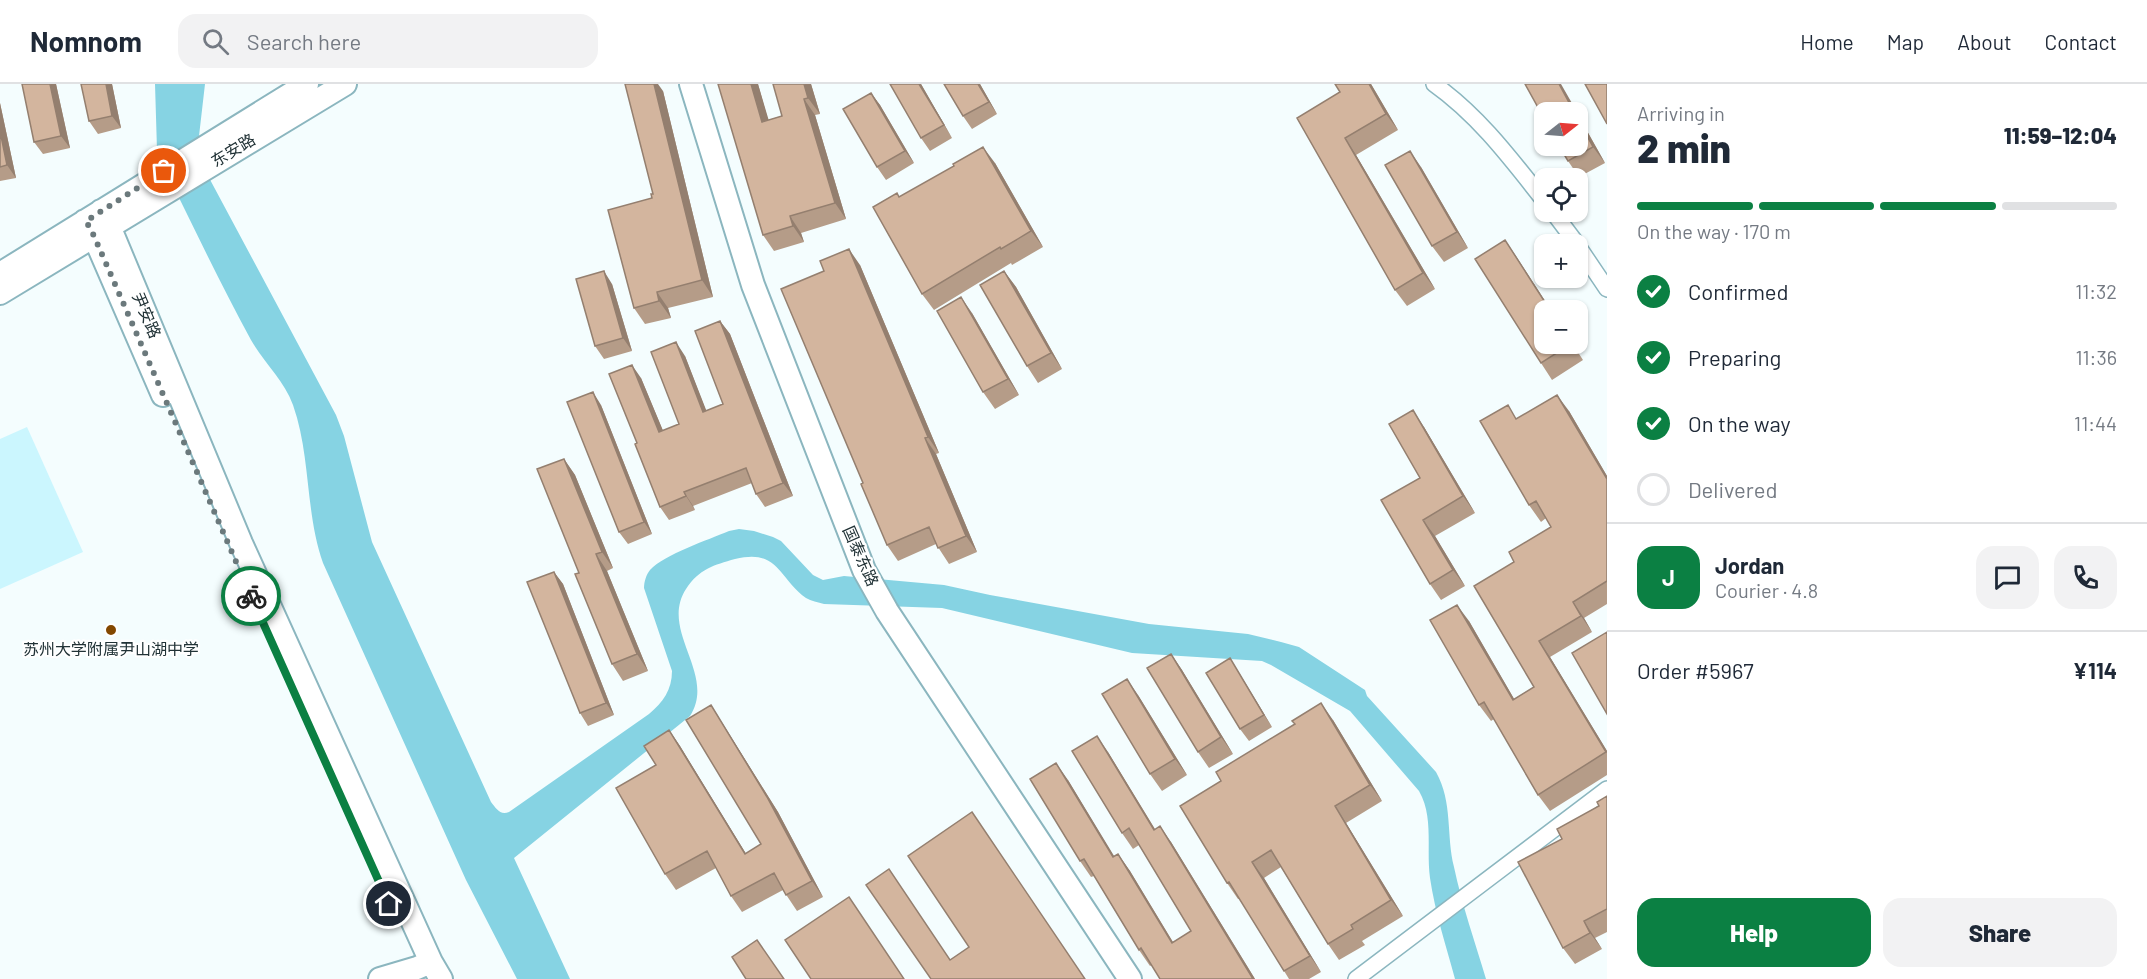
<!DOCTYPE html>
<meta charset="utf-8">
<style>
:root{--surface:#fff;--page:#f2f2f3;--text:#1f2937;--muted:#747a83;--line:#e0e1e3;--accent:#0b8043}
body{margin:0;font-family:Barlow,"Noto Sans SC",sans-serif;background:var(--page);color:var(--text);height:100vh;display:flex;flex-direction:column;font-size:22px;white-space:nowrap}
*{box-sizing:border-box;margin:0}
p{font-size:20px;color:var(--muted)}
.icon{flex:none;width:33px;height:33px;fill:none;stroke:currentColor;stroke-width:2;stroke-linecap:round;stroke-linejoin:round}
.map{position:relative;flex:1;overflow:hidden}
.details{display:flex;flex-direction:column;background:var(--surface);width:540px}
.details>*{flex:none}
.needle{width:39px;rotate:73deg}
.buttons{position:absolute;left:1534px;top:18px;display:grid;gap:12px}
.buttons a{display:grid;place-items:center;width:54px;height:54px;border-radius:12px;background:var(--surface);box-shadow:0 2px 4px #0004;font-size:30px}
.pin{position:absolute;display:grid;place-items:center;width:51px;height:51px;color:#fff;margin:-26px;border:3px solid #fff;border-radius:50%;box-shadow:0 2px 6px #0007}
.courier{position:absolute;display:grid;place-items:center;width:60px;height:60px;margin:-30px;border:4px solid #0b8043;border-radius:50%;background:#fff;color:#222;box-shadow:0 2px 8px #0007}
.overview em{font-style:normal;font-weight:800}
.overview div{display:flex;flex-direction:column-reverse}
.overview{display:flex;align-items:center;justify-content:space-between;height:102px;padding:0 30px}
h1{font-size:39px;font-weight:800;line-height:45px}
.bar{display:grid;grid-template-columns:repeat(4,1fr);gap:9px 6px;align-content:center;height:72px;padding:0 30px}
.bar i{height:8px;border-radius:4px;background:var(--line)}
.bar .current{background:var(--accent)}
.bar p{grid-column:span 4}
.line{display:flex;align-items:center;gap:15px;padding:0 30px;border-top:2px solid var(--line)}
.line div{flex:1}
.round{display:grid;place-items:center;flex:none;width:63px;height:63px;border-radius:18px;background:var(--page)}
ol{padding:0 30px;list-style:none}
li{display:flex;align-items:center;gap:18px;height:66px}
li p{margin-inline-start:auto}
li .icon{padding:6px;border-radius:50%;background:var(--accent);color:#fff;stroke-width:4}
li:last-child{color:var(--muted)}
li i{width:33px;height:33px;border:3px solid var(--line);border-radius:50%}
.action{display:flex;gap:12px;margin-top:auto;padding:12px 30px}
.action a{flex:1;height:69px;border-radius:18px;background:var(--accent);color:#fff;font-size:24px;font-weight:800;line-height:69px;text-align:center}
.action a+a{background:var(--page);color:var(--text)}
header{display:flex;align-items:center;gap:36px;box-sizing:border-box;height:84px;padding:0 30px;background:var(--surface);border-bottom:2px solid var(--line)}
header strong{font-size:28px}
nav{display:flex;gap:33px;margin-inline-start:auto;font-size:21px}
.search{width:420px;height:54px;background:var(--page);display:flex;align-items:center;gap:15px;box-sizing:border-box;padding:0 21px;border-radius:18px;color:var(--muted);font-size:22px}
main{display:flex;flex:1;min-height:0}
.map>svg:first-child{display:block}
</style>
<header>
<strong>Nomnom</strong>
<div class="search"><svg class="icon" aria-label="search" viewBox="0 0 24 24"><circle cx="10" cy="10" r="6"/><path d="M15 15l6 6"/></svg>Search here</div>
<nav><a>Home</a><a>Map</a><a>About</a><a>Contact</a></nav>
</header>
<main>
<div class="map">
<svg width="1607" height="895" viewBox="0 0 1607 895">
<rect width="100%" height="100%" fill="#f4fdfe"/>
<path fill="#cbf6fe" d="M27 343 83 468 0 505V355Z"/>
<path fill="#86d3e3" d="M155 0H205L199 52 200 68 207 90 336 331 344 352 372 458 491 718C496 724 500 732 509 728L649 630C663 618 672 606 672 587L644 504C644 498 646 491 650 486 665 470 708 456 729 447L739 445 754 447 773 453 781 457 813 491 823 496 844 492 944 501 990 511 1149 540 1248 550 1281 558 1299 563 1365 606 1367 612 1436 688C1453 718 1446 751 1454 783 1462 821 1475 858 1486 895H1455C1446 862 1435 828 1430 794 1426 765 1434 733 1419 707L1350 627 1271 581 1262 577 1132 569 942 524 824 520C818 518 811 517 806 514 778 494 779 464 735 475 714 481 699 485 686 505 659 547 717 590 690 632L514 774 570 895H517L466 796 323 479C305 428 311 372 293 321 284 296 264 279 251 256 219 197 190 136 160 75L157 66Z"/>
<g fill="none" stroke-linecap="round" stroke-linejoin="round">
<defs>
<path id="street" d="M1434 0C1479 32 1511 75 1545 118
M1553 128 1577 160
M1578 162 1607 205
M1356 895 1607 705"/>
<path id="secondary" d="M691 0 753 201 864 486 887 527 1130 895
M101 127 109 142 241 459 431 878 441 895
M85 137 94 152 163 311
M0 190 307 0
M0 209 345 0
M380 895 417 884 431 878"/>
</defs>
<use href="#street" stroke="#8bb6bf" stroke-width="18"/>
<use href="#secondary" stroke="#8bb6bf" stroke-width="26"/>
<use href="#street" stroke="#fff" stroke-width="15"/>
<use href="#secondary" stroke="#fff" stroke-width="22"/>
</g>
<path fill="#b59c88" d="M56 0 70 64 43 70 34 58Z
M112 0 121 44 98 50 89 37Z
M758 0 768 36 782 32 811 0 820 30 815 31 846 135 801 149 804 158 774 167 763 151Z
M921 0 952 54 930 67 921 54Z
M944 0H980L997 30 972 45 963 32Z
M1371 0 1398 46 1356 71 1435 205 1407 222 1395 206 1297 34Z
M663 7 713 213 668 224 671 234 645 240 634 224 653 110Z
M871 9 880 21 914 79 886 96 877 83Z
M0 19 16 94 0 97Z
M1578 31 1605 79 1579 93 1568 77 1578 62Z
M995 79 1043 163 1012 181 1011 179 934 226 922 210Z
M1421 83 1468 164 1444 178 1432 162Z
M1505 156 1583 276 1552 296 1541 279Z
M860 181 939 369 936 370 977 468 949 480 936 460 898 477 887 461 863 399Z
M1004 187 1016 203 1062 285 1038 299 1027 282Z
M612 200 632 267 604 275 595 262Z
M972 229 1019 311 995 325 983 308Z
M720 237 730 250 793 412 765 423 756 410 752 399 693 422 695 426 669 436 660 423 637 359 641 294 663 347 679 340 685 272 706 327 723 320Z
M601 321 652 450 628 460 619 448Z
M1569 327 1607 392V520L1584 534 1592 548 1550 573 1607 667V691L1550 727 1538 711 1494 635 1491 637 1479 621 1469 537 1514 615 1534 603 1514 478 1551 443 1546 434 1541 438 1529 421 1518 334Z
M1424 343 1475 429 1435 452 1465 502 1441 516 1430 500 1420 394Z
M564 375 575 391 613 484 607 487 648 587 623 597 612 580 579 489Z
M554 488 563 500 614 631 588 642 580 629Z
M1171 570 1182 586 1233 670 1209 684 1198 668Z
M1238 587 1272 643 1249 657 1240 645Z
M1138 611 1187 691 1162 707 1150 690Z
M1333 636 1382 717 1346 739 1403 832 1362 857 1365 861 1339 876 1328 860 1281 783 1264 794 1321 888 1309 895H1289L1240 815H1238L1227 799Z
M721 637 778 728 823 813 797 827 783 806 742 828 731 812 716 784 676 806 665 790 656 681 669 646 680 662 746 770 761 760Z
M1108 668 1155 745 1171 758 1255 895 1152 881 1150 882 1139 866 1094 792 1091 793 1080 777 1068 696 1114 773 1118 770 1130 787 1173 858 1191 847 1139 761 1133 765 1122 749Z
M1607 712V848L1595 854 1602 865 1575 880 1563 864 1562 755 1599 722Z"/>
<path fill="#947f6f" d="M50 0H56L70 64 61 52Z
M106 0H112L121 44 112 32Z
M654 0H658L663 7 713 213 702 196Z
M751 0H758L774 54 762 38Z
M804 0H811L820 30 808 14Z
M919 0H921L952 54 944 41Z
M978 0H980L997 30 989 18Z
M1369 0H1371L1398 46 1386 30Z
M1559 0H1561L1577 28H1574Z
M871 9 880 21 914 79 905 67Z
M804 15 815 31 846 135 835 119Z
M0 19 16 94 7 81 0 47Z
M1578 31 1605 79 1593 63 1578 35Z
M1345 54 1356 71 1435 205 1423 189Z
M983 63 995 79 1043 163 1031 147Z
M1410 67 1421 83 1468 164 1457 148Z
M790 132 801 149 804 158 793 142Z
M1505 156 1516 172 1551 226H1550Z
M849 165 860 181 939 369 928 353Z
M604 187 612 200 632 267 623 254Z
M1004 187 1016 203 1062 285 1051 269Z
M657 208 668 224 671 234 659 217Z
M961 213 972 229 1019 311 1008 295Z
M720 237 730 250 793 412 783 399Z
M676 258 685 272 712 341 703 328Z
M632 281 641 294 669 361 659 348Z
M593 308 601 321 652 450 644 438Z
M1557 311 1569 327 1607 392V395Z
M1413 326 1424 343 1475 429 1463 412Z
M925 354 936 370 977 468 966 452Z
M564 375 575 391 613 484 602 468Z
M684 408 693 422 695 426 686 412Z
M1423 436 1435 452 1465 502 1453 486Z
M596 470 607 487 648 587 637 570Z
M554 488 563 500 614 631 606 619Z
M1573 518 1584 534 1592 548 1581 532Z
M1457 521 1469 537 1524 632 1513 616Z
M1539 557 1550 573 1607 667V669Z
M1171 570 1182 586 1233 670 1221 653Z
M1230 574 1238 587 1272 643 1264 631Z
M1127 595 1138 611 1187 691 1175 675Z
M1321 619 1333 636 1382 717 1370 701Z
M711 621 721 637 778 728 823 813 812 797Z
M669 646 680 662 756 786 745 770Z
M1097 652 1108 668 1165 762 1154 746Z
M1056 679 1068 696 1125 790 1113 773Z
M1335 722 1346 739 1403 832 1391 816Z
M1160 742 1171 758 1255 895H1253Z
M1118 770 1130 787 1183 875 1172 859Z
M1252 778 1264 794 1321 888 1310 872Z
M1584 837 1595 854 1602 865 1590 849Z"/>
<path fill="#d3b59e" stroke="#947f6f" stroke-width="1.5" d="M22 0H50L61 52 34 58Z
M81 0H106L112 32 89 37Z
M625 0H654L702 196 657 208 659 217 634 224 608 126 652 114 651 110H653Z
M718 0H751L762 38 782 32 773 0H804L808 14 804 15 835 119 790 132 793 142 763 151Z
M890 0H919L944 41 921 54Z
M944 0H978L989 18 963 32Z
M1335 0H1369L1386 30 1345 54 1423 189 1395 206 1297 34 1340 8Z
M1525 0H1559L1574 28H1545V36Z
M1585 0H1607V40Z
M871 9 905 67 877 83 843 25Z
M1578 35 1593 63 1568 77 1559 62H1578Z
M0 47 7 81 0 83Z
M983 63 1031 147 1001 165 1000 163 922 210 873 123 897 109 899 113 954 82 953 80Z
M1410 67 1457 148 1432 162 1385 81Z
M1505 156 1550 226H1545V260H1571L1541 279 1475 175Z
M849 165 928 353 925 354 966 452 938 464 929 443 887 461 861 400 863 399 781 205 824 187 820 177Z
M604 187 623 254 595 262 576 195Z
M1004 187 1051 269 1027 282 980 201Z
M961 213 1008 295 983 308 937 227Z
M720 237 783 399 756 410 746 384 684 408 686 412 660 423 635 360 637 359 609 290 632 281 659 348 679 340 651 268 676 258 703 328 723 320 695 247Z
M593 308 644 438 619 448 567 318Z
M1557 311 1607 395V497L1573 518 1581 532 1539 557 1606 668 1538 711 1484 618 1479 621 1430 536 1457 521 1513 616 1534 603 1474 502 1514 478 1509 468 1551 443 1536 417 1529 421 1480 337 1508 321 1516 335Z
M1413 326 1463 412 1423 436 1453 486 1430 500 1381 416 1420 394 1389 340Z
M564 375 602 468 596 470 637 570 612 580 575 490 579 489 537 385Z
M554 488 606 619 580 629 527 498Z
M1607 548V630L1572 569Z
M1171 570 1221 653 1198 668 1147 584Z
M1230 574 1264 631 1240 645 1206 589Z
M1127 595 1175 675 1150 690 1102 610Z
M1321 619 1370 701 1335 722 1391 816 1351 841 1353 845 1328 860 1271 766 1252 778 1310 872 1284 887 1229 798 1227 799 1180 722 1221 697 1216 688 1295 640 1292 637Z
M711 621 767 713 812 797 786 811 774 789 731 812 707 767 665 790 616 704 656 681 644 662 669 646 745 770 761 760 686 636Z
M1097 652 1154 746 1160 742 1253 895H1160L1141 864 1139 866 1084 775 1080 777 1030 695 1056 679 1113 773 1118 770 1172 859 1191 847 1129 744 1122 749 1072 667Z
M1607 712V825L1584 837 1590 849 1563 864 1518 778 1562 755 1557 745 1599 722 1597 718Z
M972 728 1085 895H931L866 801 889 785 950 876 969 863 908 772Z
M849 813 904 895H811L785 856Z
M757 856 784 895H746L732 873Z"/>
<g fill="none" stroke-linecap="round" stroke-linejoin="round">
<path stroke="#6b797c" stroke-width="6" stroke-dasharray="0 10.8" d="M164 87 86 137 94 152 251 512"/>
<path stroke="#0b8043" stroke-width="8" d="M251 512 389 820"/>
</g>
<circle fill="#834800" stroke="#fff" stroke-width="2" cx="111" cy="546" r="6"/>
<g text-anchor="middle" stroke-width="4.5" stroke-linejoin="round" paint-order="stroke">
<g font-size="16" fill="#213236" stroke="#fff">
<text transform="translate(233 66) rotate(-31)" y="6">东安路</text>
<text transform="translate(147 231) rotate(67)" y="6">尹安路</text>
<text transform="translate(861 472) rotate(66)" y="6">国泰东路</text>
</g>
<g font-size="16" fill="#213236" stroke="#fff">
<text x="111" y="571">苏州大学附属尹山湖中学</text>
</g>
</g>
</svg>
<div class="buttons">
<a><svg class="needle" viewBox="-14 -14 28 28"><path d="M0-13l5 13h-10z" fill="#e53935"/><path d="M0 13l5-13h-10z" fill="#747a83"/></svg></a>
<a><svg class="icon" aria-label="locate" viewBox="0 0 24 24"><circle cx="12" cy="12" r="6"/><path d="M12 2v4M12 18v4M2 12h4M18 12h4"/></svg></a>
<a>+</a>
<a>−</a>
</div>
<div class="pin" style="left:164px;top:87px;background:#ea580c"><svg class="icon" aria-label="bag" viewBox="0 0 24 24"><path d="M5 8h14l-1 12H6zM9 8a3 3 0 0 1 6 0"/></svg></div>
<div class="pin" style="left:389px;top:820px;background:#1f2937"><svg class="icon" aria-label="home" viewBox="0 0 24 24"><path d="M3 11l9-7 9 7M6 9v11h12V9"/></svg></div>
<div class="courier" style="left:251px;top:512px"><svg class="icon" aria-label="bike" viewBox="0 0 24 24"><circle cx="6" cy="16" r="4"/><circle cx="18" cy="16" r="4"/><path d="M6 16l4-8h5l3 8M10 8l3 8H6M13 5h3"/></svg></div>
</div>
<section class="details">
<div class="overview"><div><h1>2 min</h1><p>Arriving in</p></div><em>11:59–12:04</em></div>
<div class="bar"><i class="current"></i><i class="current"></i><i class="current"></i><i></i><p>On the way · 170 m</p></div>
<ol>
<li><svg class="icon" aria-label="check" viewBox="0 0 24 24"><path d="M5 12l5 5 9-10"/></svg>Confirmed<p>11:32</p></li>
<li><svg class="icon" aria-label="check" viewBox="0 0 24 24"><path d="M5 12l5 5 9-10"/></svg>Preparing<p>11:36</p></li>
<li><svg class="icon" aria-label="check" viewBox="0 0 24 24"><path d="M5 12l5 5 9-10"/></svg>On the way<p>11:44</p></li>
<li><i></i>Delivered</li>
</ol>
<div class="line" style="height:108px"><b class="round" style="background:var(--accent);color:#fff">J</b><div><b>Jordan</b><p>Courier · 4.8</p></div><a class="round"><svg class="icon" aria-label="chat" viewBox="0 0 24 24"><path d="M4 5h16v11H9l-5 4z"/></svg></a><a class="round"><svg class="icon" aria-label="phone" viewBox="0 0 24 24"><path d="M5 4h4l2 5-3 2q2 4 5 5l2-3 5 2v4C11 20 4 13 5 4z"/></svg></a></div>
<div class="line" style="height:78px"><div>Order #5967</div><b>¥114</b></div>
<div class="action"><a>Help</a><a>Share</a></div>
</section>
</main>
